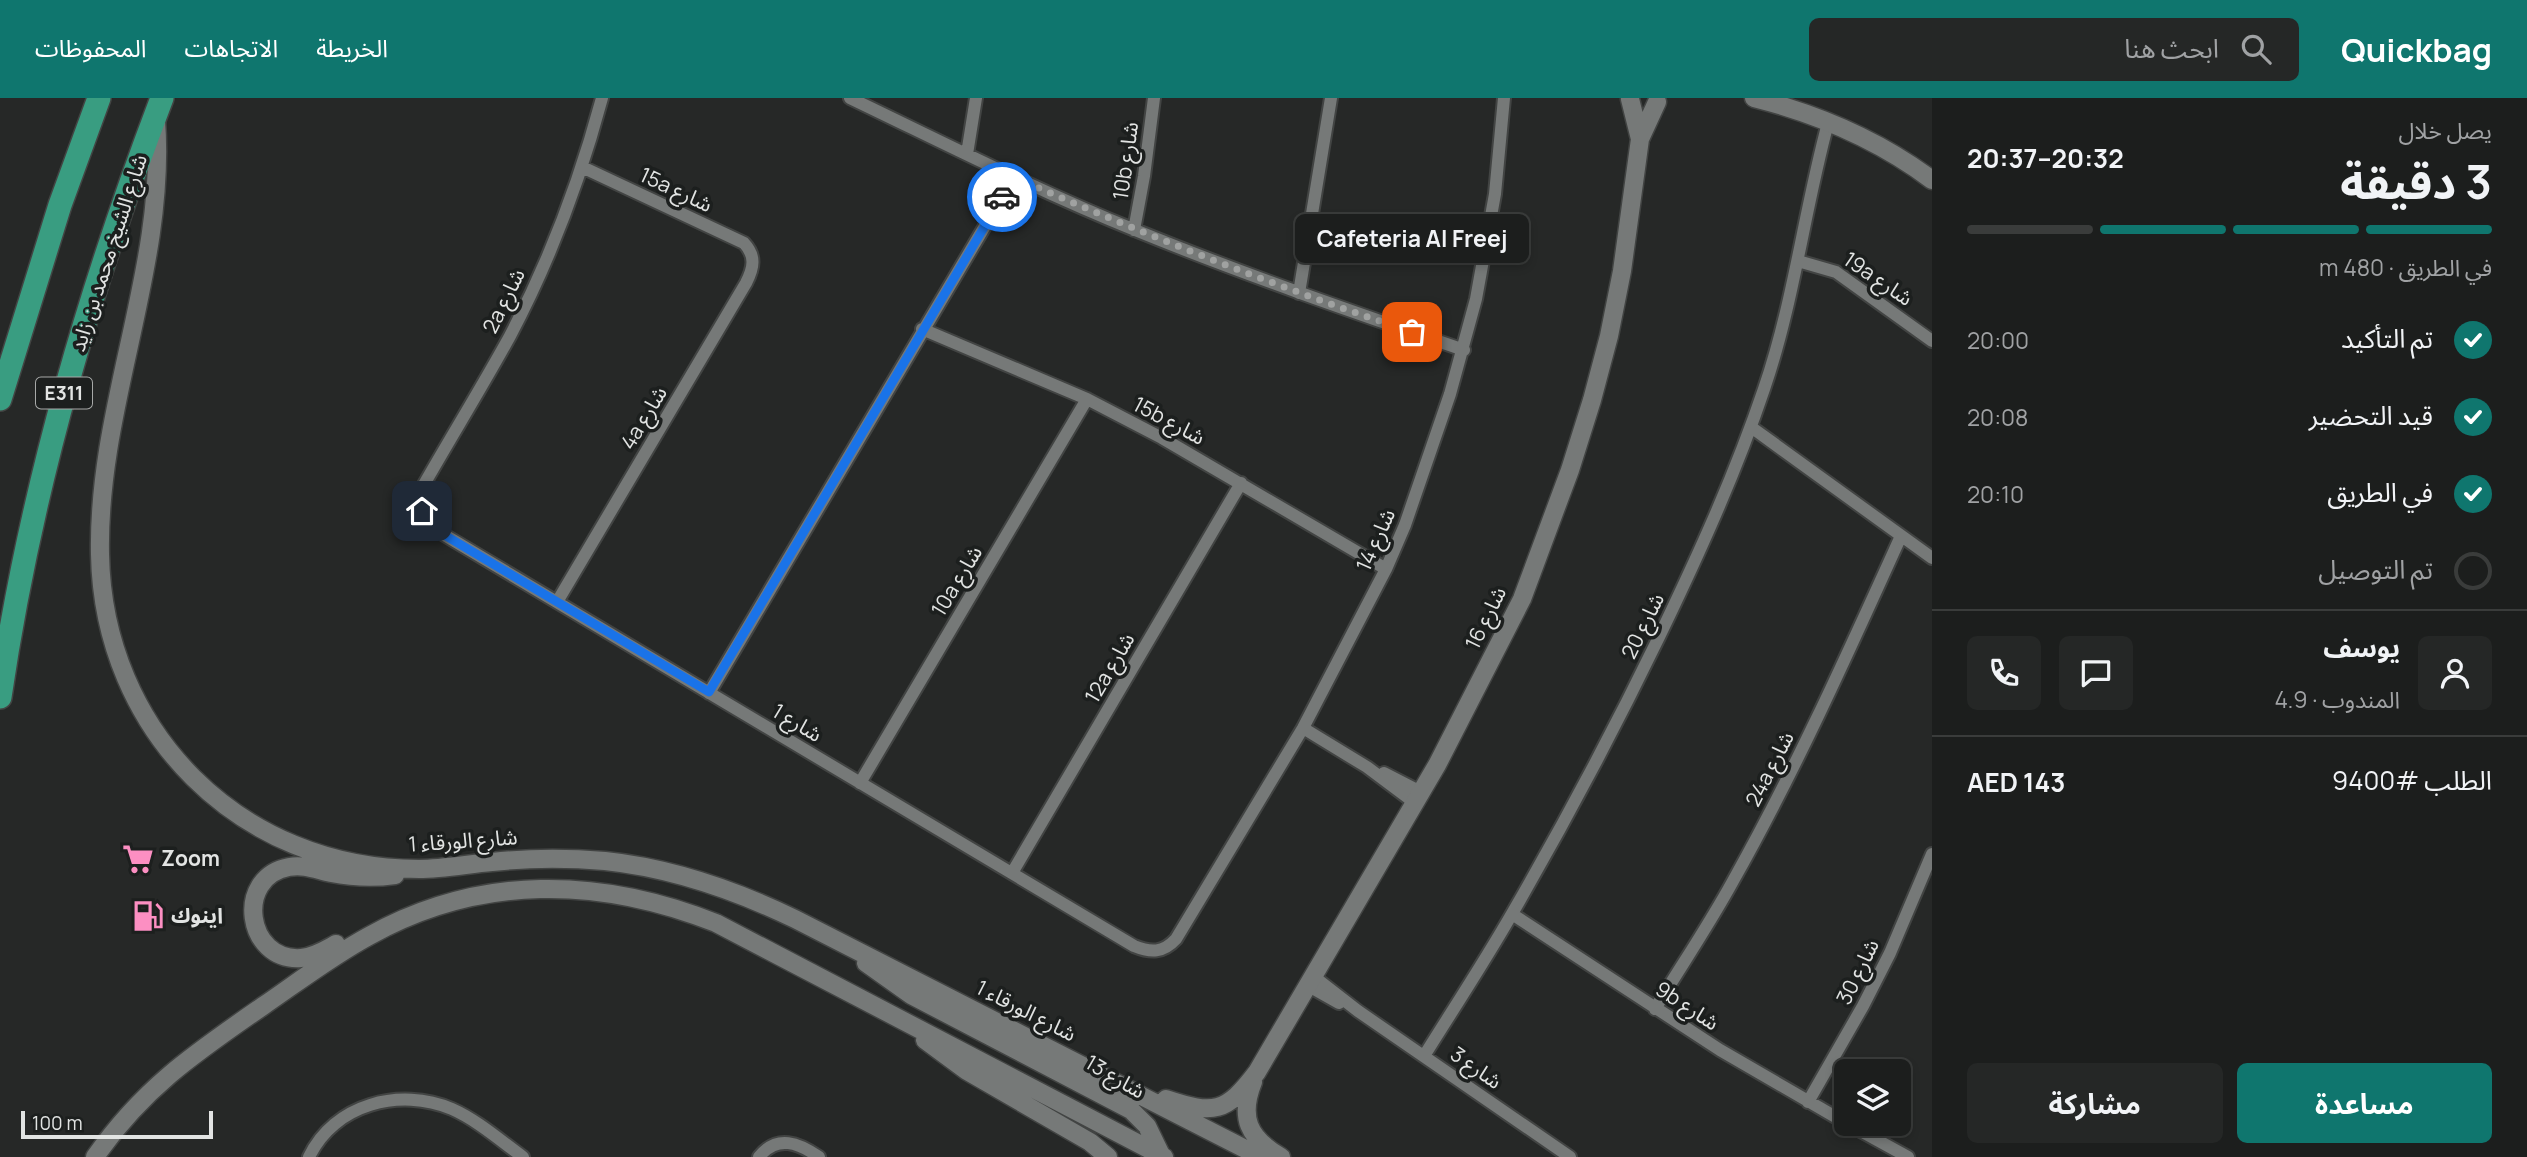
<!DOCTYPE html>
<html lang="ar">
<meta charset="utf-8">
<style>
:root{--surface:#1c1e1d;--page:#252726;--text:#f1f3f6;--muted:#a0a2a4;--line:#3a3c3b;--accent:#0f766e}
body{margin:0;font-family:Manrope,"Noto Sans Arabic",sans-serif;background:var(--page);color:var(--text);direction:rtl;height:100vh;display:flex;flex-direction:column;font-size:26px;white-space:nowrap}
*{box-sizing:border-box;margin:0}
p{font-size:23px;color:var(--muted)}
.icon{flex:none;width:38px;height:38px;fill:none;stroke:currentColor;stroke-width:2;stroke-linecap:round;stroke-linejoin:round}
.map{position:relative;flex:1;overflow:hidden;direction:ltr}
.panel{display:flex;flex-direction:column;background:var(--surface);width:595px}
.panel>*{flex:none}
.buttons{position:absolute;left:1834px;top:961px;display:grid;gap:14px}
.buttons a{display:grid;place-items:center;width:77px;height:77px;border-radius:10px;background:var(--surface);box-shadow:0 4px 10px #0003,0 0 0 2px var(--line);font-size:35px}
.scale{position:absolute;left:21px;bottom:18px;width:192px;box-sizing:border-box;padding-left:7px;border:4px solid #e2e4e3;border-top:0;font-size:19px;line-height:24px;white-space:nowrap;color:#e2e4e3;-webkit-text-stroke:5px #1c1f1e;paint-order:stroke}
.pin{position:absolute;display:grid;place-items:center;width:60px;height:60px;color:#fff;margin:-30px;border-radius:14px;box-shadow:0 4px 10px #0006}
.courier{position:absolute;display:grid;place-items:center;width:70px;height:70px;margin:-35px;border:5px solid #1a73e8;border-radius:50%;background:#fff;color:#222;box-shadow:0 2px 9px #0007}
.bubble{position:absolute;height:49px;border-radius:10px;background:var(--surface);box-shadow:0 4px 10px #0003,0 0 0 2px var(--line);font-size:23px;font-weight:700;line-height:49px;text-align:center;direction:rtl}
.head em{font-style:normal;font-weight:700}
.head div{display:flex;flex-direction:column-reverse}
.head{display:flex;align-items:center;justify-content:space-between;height:119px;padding:0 35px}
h1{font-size:46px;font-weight:700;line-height:52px}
.bar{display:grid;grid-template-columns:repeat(4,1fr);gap:10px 7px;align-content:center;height:84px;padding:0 35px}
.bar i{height:9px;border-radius:5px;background:var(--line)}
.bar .selected{background:var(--accent)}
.bar p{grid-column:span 4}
.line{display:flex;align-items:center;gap:18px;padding:0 35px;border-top:2px solid var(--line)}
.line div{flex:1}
.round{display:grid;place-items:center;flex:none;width:74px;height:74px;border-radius:10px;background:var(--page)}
ol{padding:0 35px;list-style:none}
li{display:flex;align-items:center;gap:21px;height:77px}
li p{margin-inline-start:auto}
li .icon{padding:7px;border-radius:50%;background:var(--accent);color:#fff;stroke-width:4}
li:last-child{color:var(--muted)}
li i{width:38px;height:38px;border:4px solid var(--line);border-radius:50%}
.cta{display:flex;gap:14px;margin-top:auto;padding:14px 35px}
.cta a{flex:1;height:80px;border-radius:10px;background:var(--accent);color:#fff;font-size:28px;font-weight:700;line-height:80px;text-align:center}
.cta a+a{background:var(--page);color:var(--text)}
header{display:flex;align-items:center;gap:42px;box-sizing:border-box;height:98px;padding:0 35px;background:var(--accent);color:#fff}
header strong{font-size:33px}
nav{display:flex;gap:38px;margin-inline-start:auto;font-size:24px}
.search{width:490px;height:63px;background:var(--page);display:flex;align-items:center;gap:18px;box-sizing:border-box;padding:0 24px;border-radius:10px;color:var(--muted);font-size:26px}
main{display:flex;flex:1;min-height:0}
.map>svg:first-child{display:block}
</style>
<header>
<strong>Quickbag</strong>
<div class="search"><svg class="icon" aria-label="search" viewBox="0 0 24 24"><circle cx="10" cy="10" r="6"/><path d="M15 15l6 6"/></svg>ابحث هنا</div>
<nav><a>الخريطة</a><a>الاتجاهات</a><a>المحفوظات</a></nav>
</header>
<main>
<section class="panel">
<div class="head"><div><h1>3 دقيقة</h1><p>يصل خلال</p></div><em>20:32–20:37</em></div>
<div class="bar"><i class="selected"></i><i class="selected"></i><i class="selected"></i><i></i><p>في الطريق · 480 m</p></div>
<ol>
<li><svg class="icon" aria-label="check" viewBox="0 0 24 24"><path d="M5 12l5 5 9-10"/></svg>تم التأكيد<p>20:00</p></li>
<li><svg class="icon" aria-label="check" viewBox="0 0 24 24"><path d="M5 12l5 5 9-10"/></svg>قيد التحضير<p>20:08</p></li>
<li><svg class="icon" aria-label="check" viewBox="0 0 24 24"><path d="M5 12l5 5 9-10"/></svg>في الطريق<p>20:10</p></li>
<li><i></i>تم التوصيل</li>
</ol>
<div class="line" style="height:126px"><a class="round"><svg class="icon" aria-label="person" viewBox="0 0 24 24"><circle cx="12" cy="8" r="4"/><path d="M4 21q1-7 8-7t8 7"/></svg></a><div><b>يوسف</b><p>المندوب · 4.9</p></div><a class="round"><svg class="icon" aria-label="chat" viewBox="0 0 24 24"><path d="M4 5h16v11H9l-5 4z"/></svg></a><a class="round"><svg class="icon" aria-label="phone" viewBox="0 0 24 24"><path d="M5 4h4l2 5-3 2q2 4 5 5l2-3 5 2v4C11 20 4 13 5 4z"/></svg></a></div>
<div class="line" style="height:91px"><div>الطلب #9400</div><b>AED 143</b></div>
<div class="cta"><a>مساعدة</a><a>مشاركة</a></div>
</section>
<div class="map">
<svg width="1932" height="1059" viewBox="0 0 1932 1059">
<rect width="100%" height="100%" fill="#262827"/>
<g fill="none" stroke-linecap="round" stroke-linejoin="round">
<defs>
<path id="street" d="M602 0C580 82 550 162 510 238 482 289 451 339 422 390 419 408 423 419 436 432L1134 848C1151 855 1163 855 1176 841L1303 630 1386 471 1405 427 1450 296 1476 201 1495 96 1504 0
M850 0C944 45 1038 93 1135 132 1243 176 1353 214 1464 252
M967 56 976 0
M1134 132 1144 78 1154 0
M1798 163 1836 174 1932 243
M1299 195 1331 0
M922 231 1087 301 1162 340 1386 471
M1751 329 1932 460
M557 504 746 185C754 169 756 158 744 145L582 69
M709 595 1014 79
M1303 630 1367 669 1415 705
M1384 675 1421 694
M860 685 1087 301
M1012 775 1241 385
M1512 816 1720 952 1846 1025
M1313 878 1358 913 1570 1059
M1307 887 1339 905
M1655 911C1681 868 1709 827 1733 783 1796 671 1848 555 1901 438
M1424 958C1454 910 1485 863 1513 814 1565 724 1614 632 1659 539 1698 458 1735 377 1764 291 1794 204 1804 113 1828 25
M1808 1004 1863 908 1890 855 1932 756
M1848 1026 1908 1059
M309 1059C334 1006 400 989 452 1011 477 1022 501 1043 523 1059
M759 1059C777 1036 799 1045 819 1059"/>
<path id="secondary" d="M1754 0C1817 16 1880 43 1932 82
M1630 1 1640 41
M156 22C167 169 97 308 100 456 103 633 240 771 419 771 444 771 468 766 492 764 529 760 568 760 605 763 672 770 735 792 795 821L1261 1059
M336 846C325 852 314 859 301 860 246 864 234 779 289 769 304 766 317 772 331 775 352 779 374 780 395 777
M866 865 911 897 1131 1012 1147 1028 1162 1059
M925 942 967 973 1090 1044 1108 1059
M1253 984C1239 1019 1248 1040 1281 1059
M1166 1001C1214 1017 1226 1015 1257 974L1437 667 1522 501 1570 372 1592 302 1609 238 1622 173 1640 41 1657 4
M95 1059C143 990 195 955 263 908 298 884 332 858 369 838 480 776 600 779 716 825L1164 1059"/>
<path id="highway" d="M0 301 60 107 99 0
M0 599C30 394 88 194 162 0"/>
</defs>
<use href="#street" stroke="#424443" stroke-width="16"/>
<use href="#secondary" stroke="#424443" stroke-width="21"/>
<use href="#highway" stroke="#424443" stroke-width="26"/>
<use href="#street" stroke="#767978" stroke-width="12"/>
<use href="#secondary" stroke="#767978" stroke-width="18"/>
<use href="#highway" stroke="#399d81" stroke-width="23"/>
</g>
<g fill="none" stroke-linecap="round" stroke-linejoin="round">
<path stroke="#a0a2a1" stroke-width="7" stroke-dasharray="0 12.6" d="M1002 99 1014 79C1145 137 1277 189 1412 234"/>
<path stroke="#1a73e8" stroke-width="9" d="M422 413 427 423 436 432 709 594 1002 99"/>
</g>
<defs>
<symbol id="supermarket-bare" viewBox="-9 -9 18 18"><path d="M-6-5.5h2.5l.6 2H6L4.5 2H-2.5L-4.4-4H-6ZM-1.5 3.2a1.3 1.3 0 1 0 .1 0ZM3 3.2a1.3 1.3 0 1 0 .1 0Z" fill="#fc8fc2" stroke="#1c1f1e" stroke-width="2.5" paint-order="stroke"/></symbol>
<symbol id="fuel-bare" viewBox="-9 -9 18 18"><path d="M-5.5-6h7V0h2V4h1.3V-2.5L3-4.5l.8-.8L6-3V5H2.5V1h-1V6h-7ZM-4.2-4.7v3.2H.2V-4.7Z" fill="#fc8fc2" stroke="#1c1f1e" stroke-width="2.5" paint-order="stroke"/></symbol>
</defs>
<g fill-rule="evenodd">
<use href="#supermarket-bare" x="116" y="739" width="44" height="44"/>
<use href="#fuel-bare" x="126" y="796" width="44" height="44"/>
</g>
<g text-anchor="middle" stroke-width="7" stroke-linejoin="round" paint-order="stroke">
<rect fill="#1c1f1e" stroke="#a7a9a8" stroke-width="2" x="36" y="279.5" width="56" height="31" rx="5"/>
<g font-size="19" font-weight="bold" fill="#e2e4e3">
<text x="64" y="302">E311</text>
</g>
<g font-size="21" fill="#e2e4e3" stroke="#1c1f1e">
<text transform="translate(1126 63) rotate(-82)" y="7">10b شارع</text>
<text transform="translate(676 92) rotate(25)" y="7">15a شارع</text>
<text transform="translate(109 155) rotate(-72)" y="7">شارع الشيخ محمد بن زايد</text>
<text transform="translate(1878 181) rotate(34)" y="7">19a شارع</text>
<text transform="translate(504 203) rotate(-64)" y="7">2a شارع</text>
<text transform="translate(644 320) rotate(-59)" y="7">4a شارع</text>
<text transform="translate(1169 323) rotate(28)" y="7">15b شارع</text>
<text transform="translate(1376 442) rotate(-66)" y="7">شارع 14</text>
<text transform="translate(957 483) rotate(-59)" y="7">10a شارع</text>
<text transform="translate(1486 520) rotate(-64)" y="7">شارع 16</text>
<text transform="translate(1643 528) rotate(-64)" y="7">شارع 20</text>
<text transform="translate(1110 570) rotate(-60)" y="7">12a شارع</text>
<text transform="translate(797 625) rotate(31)" y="7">شارع 1</text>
<text transform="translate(1770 671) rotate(-63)" y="7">24a شارع</text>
<text transform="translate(463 743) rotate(-4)" y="7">شارع الورقاء 1</text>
<text transform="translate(1858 874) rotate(-64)" y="7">شارع 30</text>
<text transform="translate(1687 908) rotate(33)" y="7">9b شارع</text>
<text transform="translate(1026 913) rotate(27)" y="7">شارع الورقاء 1</text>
<text transform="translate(1476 970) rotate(35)" y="7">شارع 3</text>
<text transform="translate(1115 979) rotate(30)" y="7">شارع 13</text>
</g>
<g font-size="21" font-weight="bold" fill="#e2e4e3" stroke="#1c1f1e" text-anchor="start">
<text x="161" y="768">Zoom</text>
<text x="171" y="825">اينوك</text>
</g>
</g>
</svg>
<div class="buttons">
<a><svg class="icon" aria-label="layers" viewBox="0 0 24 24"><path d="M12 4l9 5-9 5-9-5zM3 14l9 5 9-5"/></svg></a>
</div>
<div class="scale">100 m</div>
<div class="pin" style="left:1412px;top:234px;background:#ea580c"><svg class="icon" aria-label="bag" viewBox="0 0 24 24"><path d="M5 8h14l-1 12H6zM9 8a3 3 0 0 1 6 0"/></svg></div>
<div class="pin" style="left:422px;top:413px;background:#1f2937"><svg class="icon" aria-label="home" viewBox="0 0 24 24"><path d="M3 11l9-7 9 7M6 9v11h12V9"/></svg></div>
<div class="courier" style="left:1002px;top:99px"><svg class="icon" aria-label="car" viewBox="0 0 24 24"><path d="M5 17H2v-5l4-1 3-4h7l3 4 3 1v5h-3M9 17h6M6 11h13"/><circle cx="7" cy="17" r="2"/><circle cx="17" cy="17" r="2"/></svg></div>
<div class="bubble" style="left:1295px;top:116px;width:234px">Cafeteria Al Freej</div>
</div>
</main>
